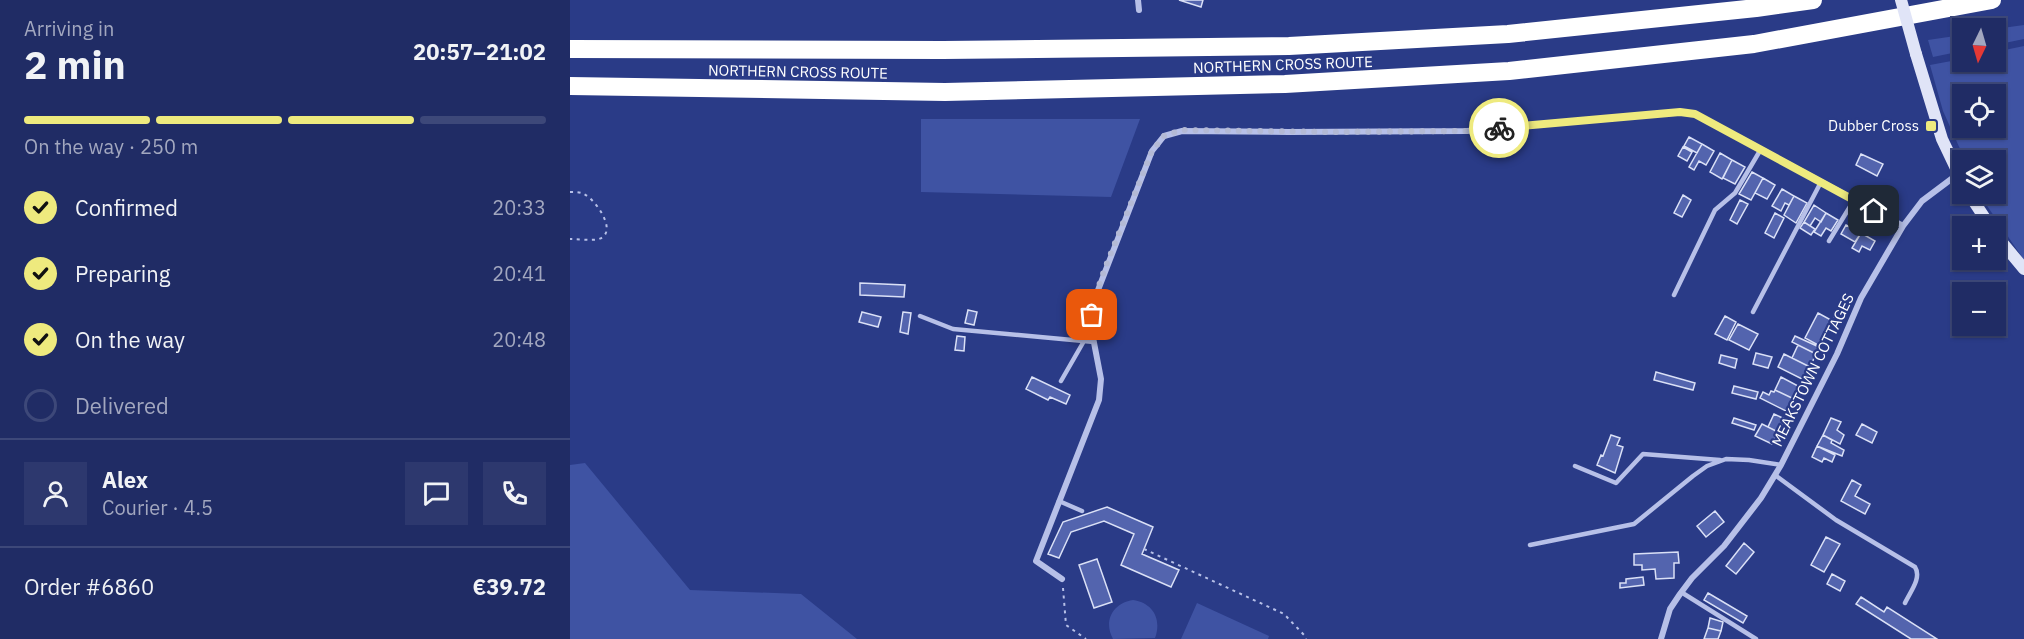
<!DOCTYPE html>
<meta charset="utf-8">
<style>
:root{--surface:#202c65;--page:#2d386e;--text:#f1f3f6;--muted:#a2a7bf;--line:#3d4879;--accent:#eeea7e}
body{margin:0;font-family:"IBM Plex Sans",sans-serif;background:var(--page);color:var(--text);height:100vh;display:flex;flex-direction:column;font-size:22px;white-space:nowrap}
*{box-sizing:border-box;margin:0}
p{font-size:20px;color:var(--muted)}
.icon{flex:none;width:33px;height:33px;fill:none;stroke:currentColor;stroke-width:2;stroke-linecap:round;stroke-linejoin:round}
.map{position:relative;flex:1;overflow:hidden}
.drawer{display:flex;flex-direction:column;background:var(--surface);width:570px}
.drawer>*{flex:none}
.needle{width:39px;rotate:185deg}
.tools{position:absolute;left:1382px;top:18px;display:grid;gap:12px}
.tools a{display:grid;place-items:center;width:54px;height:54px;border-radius:0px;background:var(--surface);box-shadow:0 2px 4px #0004,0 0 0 2px var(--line);font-size:30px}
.pin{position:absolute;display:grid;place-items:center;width:51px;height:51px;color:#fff;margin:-26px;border-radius:12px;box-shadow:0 3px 9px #0006}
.courier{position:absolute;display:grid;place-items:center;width:60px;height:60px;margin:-30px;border:4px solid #eeea7e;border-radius:50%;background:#fff;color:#222;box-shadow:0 2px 8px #0007}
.summary em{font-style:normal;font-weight:700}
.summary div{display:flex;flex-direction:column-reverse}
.summary{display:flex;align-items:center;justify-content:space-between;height:102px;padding:0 24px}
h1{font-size:39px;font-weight:700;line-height:45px}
.bar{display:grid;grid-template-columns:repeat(4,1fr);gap:9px 6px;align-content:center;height:72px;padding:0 24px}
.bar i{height:8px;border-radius:4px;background:var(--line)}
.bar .on{background:var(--accent)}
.bar p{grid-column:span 4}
.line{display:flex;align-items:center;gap:15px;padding:0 24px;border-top:2px solid var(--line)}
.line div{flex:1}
.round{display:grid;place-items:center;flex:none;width:63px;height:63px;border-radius:0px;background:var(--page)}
ol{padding:0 24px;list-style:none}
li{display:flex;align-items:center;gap:18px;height:66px}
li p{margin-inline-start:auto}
li .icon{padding:6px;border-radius:50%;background:var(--accent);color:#111;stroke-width:4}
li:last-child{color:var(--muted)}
li i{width:33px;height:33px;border:3px solid var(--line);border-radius:50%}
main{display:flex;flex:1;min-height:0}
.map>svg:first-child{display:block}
</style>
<main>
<section class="drawer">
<div class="summary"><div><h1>2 min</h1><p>Arriving in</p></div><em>20:57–21:02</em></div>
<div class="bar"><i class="on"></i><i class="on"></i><i class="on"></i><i></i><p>On the way · 250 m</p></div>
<ol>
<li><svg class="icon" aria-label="check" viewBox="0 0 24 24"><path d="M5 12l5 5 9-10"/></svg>Confirmed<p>20:33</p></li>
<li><svg class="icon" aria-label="check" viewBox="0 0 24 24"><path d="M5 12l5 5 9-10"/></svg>Preparing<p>20:41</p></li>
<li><svg class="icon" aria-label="check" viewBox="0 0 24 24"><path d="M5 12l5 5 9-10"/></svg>On the way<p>20:48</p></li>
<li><i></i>Delivered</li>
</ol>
<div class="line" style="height:108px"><a class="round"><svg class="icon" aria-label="person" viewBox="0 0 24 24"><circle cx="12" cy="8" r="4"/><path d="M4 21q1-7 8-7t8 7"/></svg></a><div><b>Alex</b><p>Courier · 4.5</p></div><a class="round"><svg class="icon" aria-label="chat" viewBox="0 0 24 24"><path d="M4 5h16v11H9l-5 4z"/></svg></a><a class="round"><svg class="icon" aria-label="phone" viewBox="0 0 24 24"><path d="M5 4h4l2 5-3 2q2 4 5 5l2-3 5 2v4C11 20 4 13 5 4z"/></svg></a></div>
<div class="line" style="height:78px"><div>Order #6860</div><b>€39.72</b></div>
</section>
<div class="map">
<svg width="1454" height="639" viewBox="0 0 1454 639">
<rect width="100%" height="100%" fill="#2a3b87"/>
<path fill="#3f53a3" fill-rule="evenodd" d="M1454 25V39L1425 45V29Z
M1392 35V51L1363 57 1358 40Z
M1454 46V260L1409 194H1425V160H1395L1373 111 1360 65 1392 59V62H1425V52ZM1392 94H1425V128H1392Z
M351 119H570L541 197 351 192Z
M15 463 120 590 231 594 287 639H0V465Z
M563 600C583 603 592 619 585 638L543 639C533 621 543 603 563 600Z
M627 603 699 636 698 639H611Z"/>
<path fill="#5364ae" stroke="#dae0f6" stroke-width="1.5" d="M609 0H633L631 7Z
M1119 137 1132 144 1127 153 1114 146Z
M1132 144 1144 151 1136 165 1129 161 1124 170 1119 167Z
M1113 147 1122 152 1117 161 1108 156Z
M1150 153 1162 160 1152 179 1140 172Z
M1291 154 1313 164 1307 176 1286 165Z
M1162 160 1175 167 1165 184 1153 178Z
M1182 172 1193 178 1181 200 1169 194Z
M1193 178 1205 185 1197 199 1185 193Z
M1212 189 1224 196 1219 205 1215 203 1211 211 1202 206Z
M1113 195 1121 200 1112 217 1104 213Z
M1224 196 1237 203 1226 223 1214 215Z
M1170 200 1178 204 1167 224 1160 220Z
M1244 205 1256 213 1251 222 1245 218 1240 226 1234 222Z
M1205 213 1214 218 1204 238 1195 233Z
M1256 213 1268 220 1261 231 1256 228 1251 236 1244 232Z
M1234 222 1245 229 1241 235 1230 228Z
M1276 225 1291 233 1285 242 1271 234Z
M1291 233 1305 241 1300 250 1292 246 1289 252 1282 248Z
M290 283 335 285 334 297 290 295Z
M1271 302 1279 305 1272 321 1264 317Z
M398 310 407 312 404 325 395 323Z
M292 312 311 317 308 327 289 322Z
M333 312 341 313 338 334 330 332Z
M1248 313 1261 320 1248 345 1235 338Z
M1155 316 1166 322 1157 340 1145 334Z
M1168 324 1188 334 1179 350 1159 340Z
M387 336 395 337 394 351 385 350Z
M1225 336 1249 347 1246 354 1222 342Z
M1228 345 1246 354 1240 367 1222 358Z
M1186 353 1202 357 1198 368 1183 364Z
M1214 354 1240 367 1234 380 1208 367Z
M1151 355 1167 359 1165 368 1149 363Z
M1086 372 1125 383 1123 390 1084 380Z
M462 377 500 395 496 404 480 397 478 400 456 389Z
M1211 377 1230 387 1224 399 1205 390Z
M1164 386 1188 392 1186 399 1162 393Z
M1205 390 1224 399 1218 412 1190 398 1193 392 1199 395 1201 391 1204 392Z
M1204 414 1215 419 1208 432 1198 427Z
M1164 418 1186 425 1184 430 1162 423Z
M1261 418 1271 422 1267 430 1274 435 1270 444 1253 435Z
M1192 424 1208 432 1202 444 1185 436Z
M1292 424 1307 432 1302 443 1286 435Z
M1041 435 1050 438 1047 445 1053 447 1045 473 1027 465 1031 455 1033 456Z
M1253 435 1262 440 1261 443 1274 450 1272 456 1247 446Z
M1247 446 1265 455 1262 462 1254 458 1252 462 1242 457Z
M1282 480 1291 485 1285 496 1300 504 1295 514 1271 501Z
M537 507 583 527 572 554 609 570 601 587 551 565 564 534 534 521 501 532 489 558 478 554 493 522Z
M1145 511 1154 522 1136 537 1127 526Z
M1256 537 1270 544 1254 572 1241 565Z
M1174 543 1184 552 1166 574 1156 566Z
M1108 552 1109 563H1104V578L1086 579 1085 569 1072 570V565H1064V554Z
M527 559 542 602 524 608 509 565Z
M1262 574 1275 581 1270 591 1257 584Z
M1073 577 1074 585 1050 588V583H1056V579Z
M1138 593 1177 616 1173 623 1134 600Z
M1291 597 1314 612 1317 607 1367 639H1341L1286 604Z
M1140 618 1153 622 1151 631 1138 628Z
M1138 628 1151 631 1148 639H1134Z"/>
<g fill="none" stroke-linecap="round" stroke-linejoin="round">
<path stroke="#b7c0e8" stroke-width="2" stroke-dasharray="3 4.5" stroke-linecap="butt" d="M0 192C5 192 10 192 14 194 25 199 49 232 29 239 20 241 9 239 0 239
M574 549 714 614 735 636 736 639
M493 588 496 625 516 639"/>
<path stroke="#b7c0e8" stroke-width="4.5" d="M1259 241 1284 200
M1104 295 1145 210 1165 193 1191 149
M1183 312 1251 182
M350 316 383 329 524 342
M491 381 514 341
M1005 466 1046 483 1073 454 1150 460
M1205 475 1266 520 1345 567C1352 578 1340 592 1335 603
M489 501 512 511
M960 545 1064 524 1123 476 1137 466 1156 459 1179 460 1211 465
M1111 592 1186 639"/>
<path stroke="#b7c0e8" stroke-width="6" d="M568 0 569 10
M492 579 466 561 529 400 531 379 521 327 523 303 582 151 594 136 612 131 719 132 897 131 1110 112 1125 114 1333 226
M1091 639 1100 609 1110 594 1122 578 1154 546 1191 498 1211 465 1267 354 1291 298 1333 226 1352 201 1388 174"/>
<path stroke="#e0e4f7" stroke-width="12" d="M1346 54 1372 139 1392 181
M1399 194 1420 226
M1425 234 1454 269"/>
<path stroke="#fff" stroke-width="18" d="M0 49 373 50 719 46 938 34 1186 8 1243 0
M0 86 375 92 715 84 939 71 1184 44 1422 0"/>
<path stroke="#e0e4f7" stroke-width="12" d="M1331 0 1346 54"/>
</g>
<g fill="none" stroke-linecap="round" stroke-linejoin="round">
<path stroke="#b4bad5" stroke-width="6" stroke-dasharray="0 10.8" d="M522 315 523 303 535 268 582 151 594 136 612 130 764 132 897 131 929 128"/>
<path stroke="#eeea7e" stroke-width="8" d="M929 128 1110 112 1125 114 1304 211"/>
</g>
<rect fill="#eeea7e" stroke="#2a3b87" stroke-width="2" x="1355" y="120" width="12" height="12" rx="3"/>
<g text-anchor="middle" stroke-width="4.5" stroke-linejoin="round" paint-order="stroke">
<g font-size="15" fill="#fff" stroke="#2a3b87">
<text transform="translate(713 65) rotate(-2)" y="5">NORTHERN CROSS ROUTE</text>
<text transform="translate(228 72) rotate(1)" y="5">NORTHERN CROSS ROUTE</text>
<text transform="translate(1243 370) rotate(-64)" y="5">MEAKSTOWN COTTAGES</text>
</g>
<g font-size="15" fill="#fff" stroke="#2a3b87" text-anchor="end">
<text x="1349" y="131">Dubber Cross</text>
</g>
</g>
</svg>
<div class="tools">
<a><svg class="needle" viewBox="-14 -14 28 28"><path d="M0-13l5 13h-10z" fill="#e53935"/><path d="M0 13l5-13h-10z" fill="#a2a7bf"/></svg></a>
<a><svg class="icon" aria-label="locate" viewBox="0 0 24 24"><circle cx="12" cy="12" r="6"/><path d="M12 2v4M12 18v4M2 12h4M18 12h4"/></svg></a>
<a><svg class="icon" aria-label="layers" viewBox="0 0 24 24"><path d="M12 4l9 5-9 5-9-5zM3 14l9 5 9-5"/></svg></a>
<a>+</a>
<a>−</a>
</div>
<div class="pin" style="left:522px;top:315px;background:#ea580c"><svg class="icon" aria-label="bag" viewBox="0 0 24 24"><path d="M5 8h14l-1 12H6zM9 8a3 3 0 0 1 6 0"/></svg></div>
<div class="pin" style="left:1304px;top:211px;background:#1f2937"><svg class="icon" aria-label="home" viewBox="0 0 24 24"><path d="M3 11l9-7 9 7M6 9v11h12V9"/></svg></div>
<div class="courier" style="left:929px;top:128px"><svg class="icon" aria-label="bike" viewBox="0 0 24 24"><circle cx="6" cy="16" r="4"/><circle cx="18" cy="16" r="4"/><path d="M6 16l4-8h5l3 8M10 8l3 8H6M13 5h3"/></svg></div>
</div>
</main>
